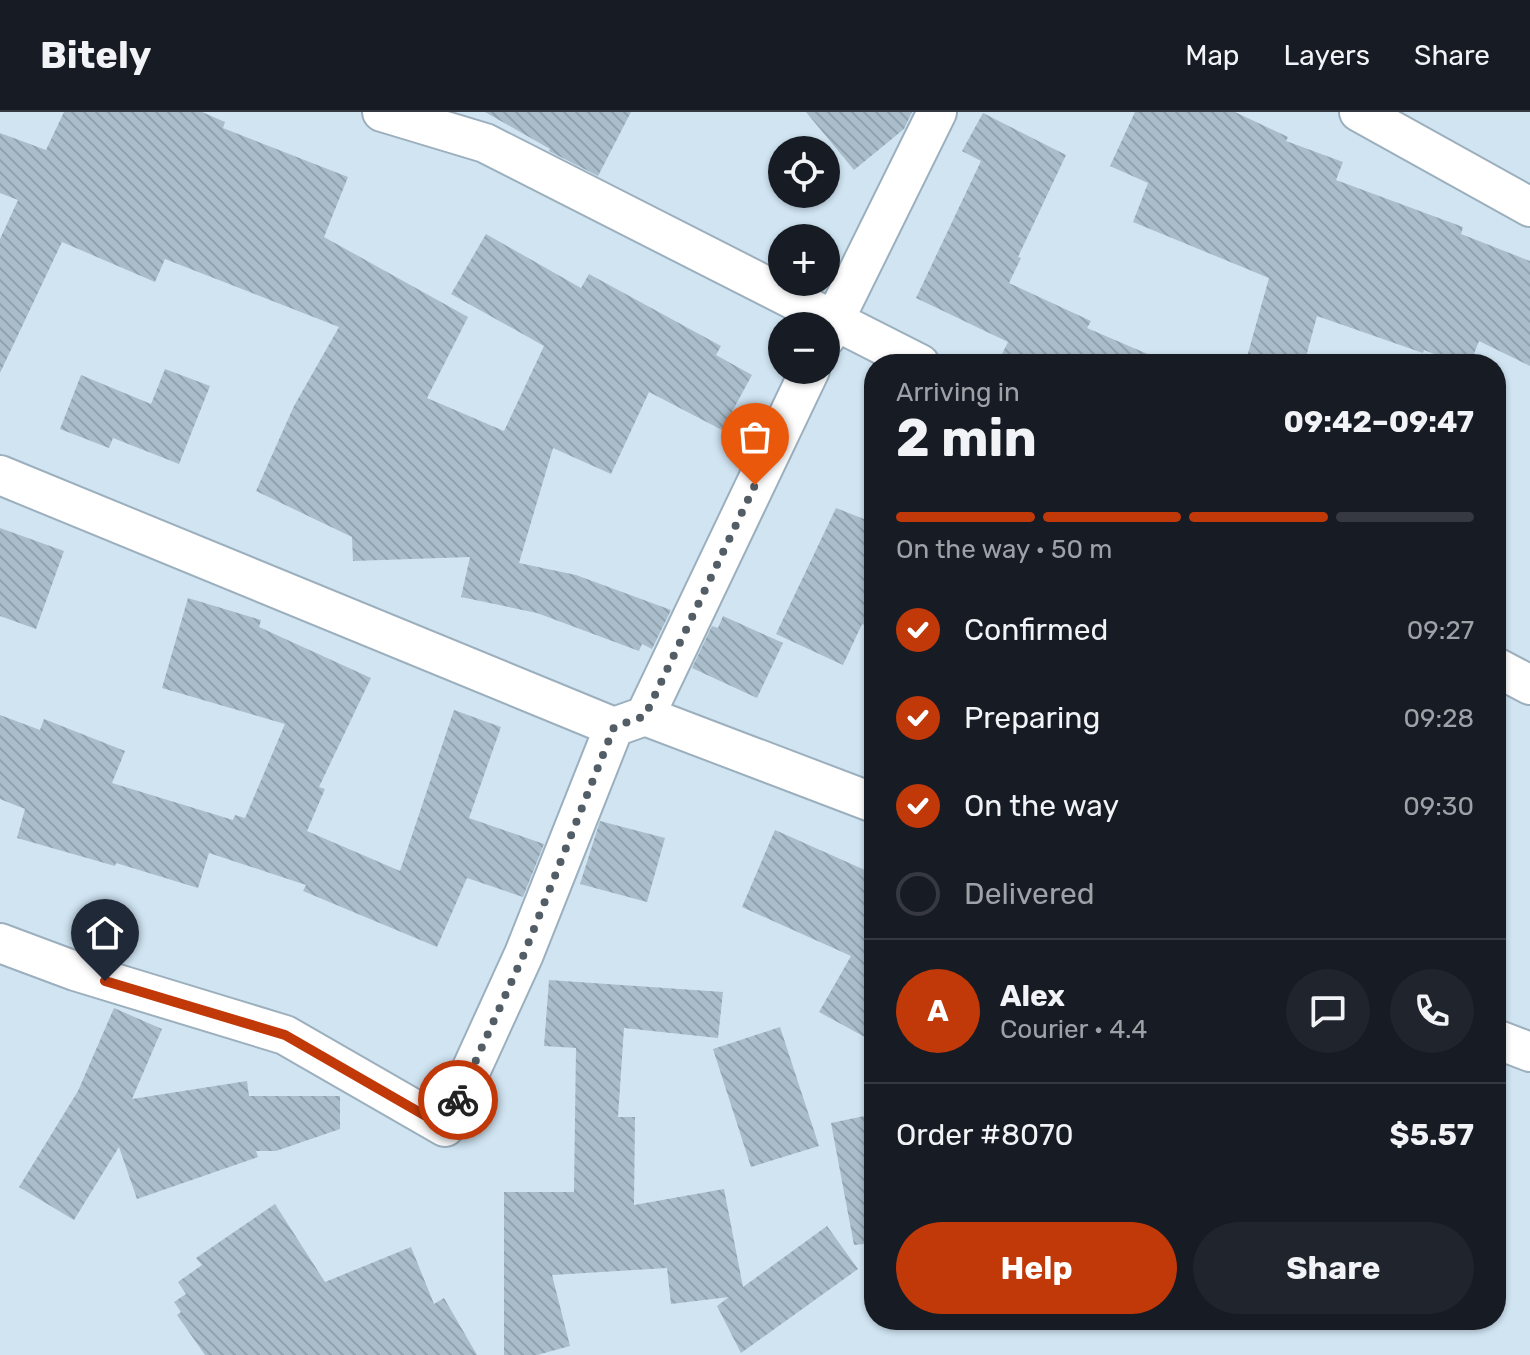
<!DOCTYPE html>
<meta charset="utf-8">
<style>
:root{--surface:#171b24;--page:#20242c;--text:#f1f3f6;--muted:#9ea1a6;--line:#363941;--accent:#c13908}
body{margin:0;font-family:Rubik,sans-serif;background:var(--page);color:var(--text);height:100vh;display:flex;flex-direction:column;font-size:30px;white-space:nowrap}
*{box-sizing:border-box;margin:0}
p{font-size:26px;color:var(--muted)}
.icon{flex:none;width:44px;height:44px;fill:none;stroke:currentColor;stroke-width:2;stroke-linecap:round;stroke-linejoin:round}
.map{position:relative;flex:1;overflow:hidden}
.sheet{position:absolute;left:864px;top:242px;width:642px;height:976px;display:flex;flex-direction:column;background:var(--surface);border-radius:32px;box-shadow:0 2px 6px #0004}
.sheet>*{flex:none}
.controls{position:absolute;left:768px;top:24px;display:grid;gap:16px}
.controls a{display:grid;place-items:center;width:72px;height:72px;border-radius:50%;background:var(--surface);box-shadow:0 2px 6px #0004;font-size:40px}
.pin{position:absolute;display:grid;place-items:center;width:68px;height:68px;color:#fff;margin:-82px -34px;border-radius:50% 50% 50% 0;rotate:-45deg;box-shadow:0 0 8px #0007}
.pin .icon{rotate:45deg}
.courier{position:absolute;display:grid;place-items:center;width:80px;height:80px;margin:-40px;border:6px solid #c13908;border-radius:50%;background:#fff;color:#222;box-shadow:0 2px 10px #0007}
.head em{font-style:normal;font-weight:700}
.head div{display:flex;flex-direction:column-reverse}
.head{display:flex;align-items:center;justify-content:space-between;height:136px;padding:0 32px}
h1{font-size:52px;font-weight:700;line-height:60px}
.bar{display:grid;grid-template-columns:repeat(4,1fr);gap:12px 8px;align-content:center;height:96px;padding:0 32px}
.bar i{height:10px;border-radius:6px;background:var(--line)}
.bar .on{background:var(--accent)}
.bar p{grid-column:span 4}
.line{display:flex;align-items:center;gap:20px;padding:0 32px;border-top:2px solid var(--line)}
.line div{flex:1}
.round{display:grid;place-items:center;flex:none;width:84px;height:84px;border-radius:42px;background:var(--page)}
ol{padding:0 32px;list-style:none}
li{display:flex;align-items:center;gap:24px;height:88px}
li p{margin-inline-start:auto}
li .icon{padding:8px;border-radius:50%;background:var(--accent);color:#fff;stroke-width:4}
li:last-child{color:var(--muted)}
li i{width:44px;height:44px;border:4px solid var(--line);border-radius:50%}
.button{display:flex;gap:16px;margin-top:auto;padding:16px 32px}
.button a{flex:1;height:92px;border-radius:48px;background:var(--accent);color:#fff;font-size:32px;font-weight:700;line-height:92px;text-align:center}
.button a+a{background:var(--page);color:var(--text)}
header{display:flex;align-items:center;gap:48px;box-sizing:border-box;height:112px;padding:0 40px;background:var(--surface);border-bottom:2px solid var(--line)}
header strong{font-size:38px}
nav{display:flex;gap:44px;margin-inline-start:auto;font-size:28px}
.map>svg:first-child{display:block}
</style>
<header>
<strong>Bitely</strong>
<nav><a>Map</a><a>Layers</a><a>Share</a></nav>
</header>
<div class="map">
<svg width="1530" height="1243" viewBox="0 0 1530 1243">
<defs>
<pattern id="building-back-hatch" width="6" height="6" patternUnits="userSpaceOnUse" patternTransform="scale(2)"><rect width="6" height="6" fill="#a9bdca"/><path d="M-1 5l2 2M0 0l6 6M5-1l2 2" fill="none" stroke="#90a2ad"/></pattern>
</defs>
<rect width="100%" height="100%" fill="#d0e4f2"/>
<path fill="url(#building-back-hatch)" d="M64 0H202L225 10 223 16 348 65 324 125 468 205 427 286 504 319 544 234 451 182 486 122 581 176 589 162 721 234 716 243 752 263 722 318 649 280 611 362 553 336 519 451 576 463 671 498 652 537 642 532 639 539 537 501 461 485 470 445 353 449 352 425 256 379 294 294 339 215 165 147 155 170 62 130 0 261V127L18 88 0 81V21L46 38Z
M485 0H631L598 64 549 39 550 37Z
M806 0H912L904 17 854 58Z
M1135 0H1235L1288 25 1286 29 1343 50 1336 68 1463 115 1461 122 1530 149V254L1479 229 1470 252H1460L1424 238 1423 241 1317 204 1304 252H1245L1269 166 1133 110 1148 71 1110 54Z
M983 1 1066 43 1018 145 1021 146 1009 171 1091 209 1087 216 1171 252H997L1008 230 916 186 981 49 962 39Z
M165 257 210 274 179 352 113 326 109 336 60 317 81 263 151 292Z
M836 396 874 411V517L862 512 843 553 776 522Z
M0 416 64 439 36 517 0 504Z
M188 486 261 508 259 515 371 566 319 675 325 677 307 719 400 759 454 598 501 615 469 706 544 732 523 785 467 766 437 835 303 779 306 773 209 741 198 776 116 751 115 754 17 726 25 697 0 687V603L40 618 44 607 125 639 112 671 233 708 235 703 245 706 285 612 162 576Z
M723 504 783 531 757 586 692 556 712 514 718 516Z
M600 709 665 726 647 790 580 772Z
M775 718 874 762V930L819 900 851 844 742 795Z
M549 868 723 880 718 926 624 916 618 1005H635L634 1093 724 1077 743 1175 827 1114 858 1157 741 1241 717 1194 729 1185 671 1192 667 1156 552 1163 570 1234 537 1243H504V1080H574L576 936 544 934Z
M114 896 162 917 132 987 247 969 249 984H340V1017L276 1039H256L258 1045 137 1087 119 1035 74 1108 19 1075 78 979Z
M780 915 819 1034 751 1055 713 937Z
M874 1002V1131L854 1133 831 1011Z
M275 1092 325 1170 411 1135 434 1192 444 1186 477 1243H205L177 1203 181 1200 174 1190 186 1182 178 1170 202 1153 196 1146Z"/>
<g fill="none" stroke-linecap="round" stroke-linejoin="round">
<defs>
<path id="minor" d="M382 0 485 31 920 252
M1359 0 1530 95
M826 225 937 0
M0 363 614 615 645 604 874 691
M1496 555 1530 573
M645 604 810 258
M0 831 75 859 285 923 445 1015 524 842 614 615
M1496 927 1530 940"/>
</defs>
<use href="#minor" stroke="#9cafbd" stroke-width="42"/>
<use href="#minor" stroke="#fff" stroke-width="38"/>
</g>
<g fill="none" stroke-linecap="round" stroke-linejoin="round">
<path stroke="#525d66" stroke-width="8" stroke-dasharray="0 14.4" d="M458 988 524 842 614 615 645 604 755 373"/>
<path stroke="#c13908" stroke-width="10" d="M105 869 285 923 445 1015 458 988"/>
</g>
</svg>
<div class="controls">
<a><svg class="icon" aria-label="locate" viewBox="0 0 24 24"><circle cx="12" cy="12" r="6"/><path d="M12 2v4M12 18v4M2 12h4M18 12h4"/></svg></a>
<a>+</a>
<a>−</a>
</div>
<div class="pin" style="left:755px;top:373px;background:#ea580c"><svg class="icon" aria-label="bag" viewBox="0 0 24 24"><path d="M5 8h14l-1 12H6zM9 8a3 3 0 0 1 6 0"/></svg></div>
<div class="pin" style="left:105px;top:869px;background:#1f2937"><svg class="icon" aria-label="home" viewBox="0 0 24 24"><path d="M3 11l9-7 9 7M6 9v11h12V9"/></svg></div>
<div class="courier" style="left:458px;top:988px"><svg class="icon" aria-label="bike" viewBox="0 0 24 24"><circle cx="6" cy="16" r="4"/><circle cx="18" cy="16" r="4"/><path d="M6 16l4-8h5l3 8M10 8l3 8H6M13 5h3"/></svg></div>
<section class="sheet">
<div class="head"><div><h1>2 min</h1><p>Arriving in</p></div><em>09:42–09:47</em></div>
<div class="bar"><i class="on"></i><i class="on"></i><i class="on"></i><i></i><p>On the way · 50 m</p></div>
<ol>
<li><svg class="icon" aria-label="check" viewBox="0 0 24 24"><path d="M5 12l5 5 9-10"/></svg>Confirmed<p>09:27</p></li>
<li><svg class="icon" aria-label="check" viewBox="0 0 24 24"><path d="M5 12l5 5 9-10"/></svg>Preparing<p>09:28</p></li>
<li><svg class="icon" aria-label="check" viewBox="0 0 24 24"><path d="M5 12l5 5 9-10"/></svg>On the way<p>09:30</p></li>
<li><i></i>Delivered</li>
</ol>
<div class="line" style="height:144px"><b class="round" style="background:var(--accent);color:#fff">A</b><div><b>Alex</b><p>Courier · 4.4</p></div><a class="round"><svg class="icon" aria-label="chat" viewBox="0 0 24 24"><path d="M4 5h16v11H9l-5 4z"/></svg></a><a class="round"><svg class="icon" aria-label="phone" viewBox="0 0 24 24"><path d="M5 4h4l2 5-3 2q2 4 5 5l2-3 5 2v4C11 20 4 13 5 4z"/></svg></a></div>
<div class="line" style="height:104px"><div>Order #8070</div><b>$5.57</b></div>
<div class="button"><a>Help</a><a>Share</a></div>
</section>
</div>
